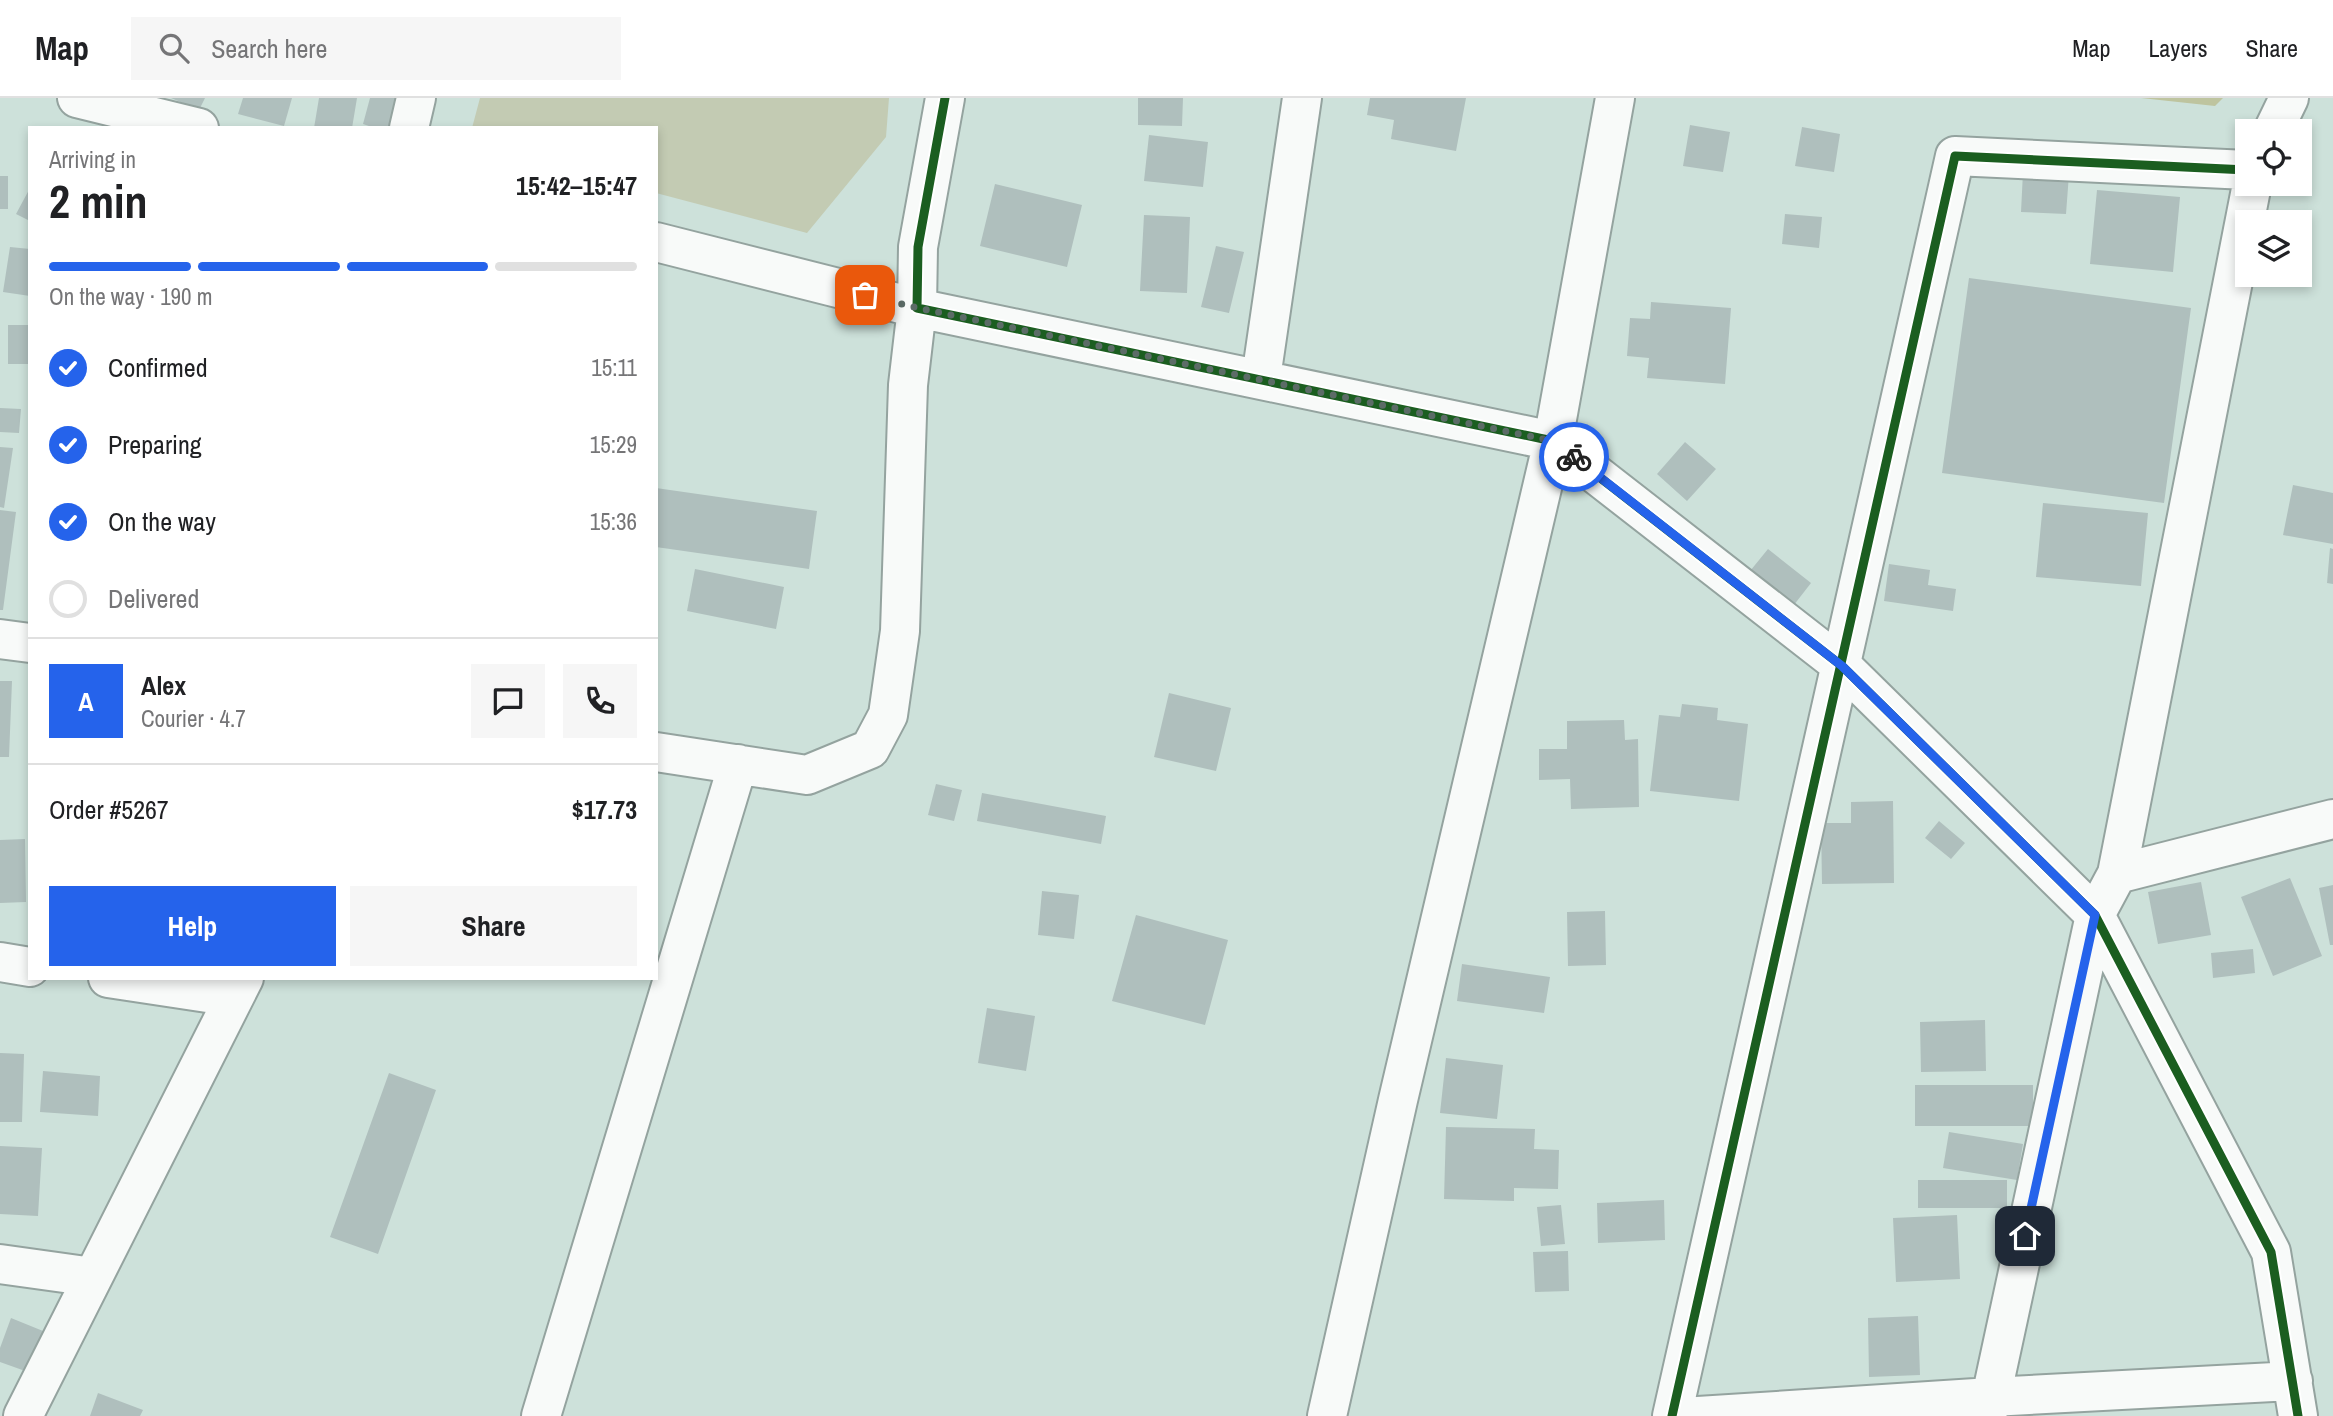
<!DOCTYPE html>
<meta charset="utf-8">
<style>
:root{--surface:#fff;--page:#f6f6f6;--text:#202124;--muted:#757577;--line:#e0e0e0;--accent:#2563eb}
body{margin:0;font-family:"Archivo Narrow",sans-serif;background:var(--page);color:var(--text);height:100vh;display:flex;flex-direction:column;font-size:26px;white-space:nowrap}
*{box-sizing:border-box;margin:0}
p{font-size:23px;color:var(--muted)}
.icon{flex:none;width:38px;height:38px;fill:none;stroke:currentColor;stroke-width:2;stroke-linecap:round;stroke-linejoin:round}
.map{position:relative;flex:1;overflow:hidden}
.drawer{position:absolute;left:28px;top:28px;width:630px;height:854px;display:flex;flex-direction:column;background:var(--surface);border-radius:0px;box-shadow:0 4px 10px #0003}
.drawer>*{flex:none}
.fabs{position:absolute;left:2235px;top:21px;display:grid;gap:14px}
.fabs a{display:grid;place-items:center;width:77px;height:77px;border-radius:0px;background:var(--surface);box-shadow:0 4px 10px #0003;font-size:35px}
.pin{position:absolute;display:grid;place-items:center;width:60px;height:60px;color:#fff;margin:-30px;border-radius:14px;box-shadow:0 4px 10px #0006}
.courier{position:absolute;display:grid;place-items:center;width:70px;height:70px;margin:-35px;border:5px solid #2563eb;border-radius:50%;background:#fff;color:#222;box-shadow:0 2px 9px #0007}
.summary em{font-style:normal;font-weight:800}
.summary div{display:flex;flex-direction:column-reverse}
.summary{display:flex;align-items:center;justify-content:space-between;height:119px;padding:0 21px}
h1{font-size:46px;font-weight:800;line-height:52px}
.bar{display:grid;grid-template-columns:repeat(4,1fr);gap:10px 7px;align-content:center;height:84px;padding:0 21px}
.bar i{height:9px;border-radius:5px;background:var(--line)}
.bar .selected{background:var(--accent)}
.bar p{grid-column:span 4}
.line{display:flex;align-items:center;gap:18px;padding:0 21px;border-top:2px solid var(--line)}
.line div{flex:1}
.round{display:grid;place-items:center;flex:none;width:74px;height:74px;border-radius:0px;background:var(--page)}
ol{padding:0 21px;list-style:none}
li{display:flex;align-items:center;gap:21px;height:77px}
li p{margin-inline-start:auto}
li .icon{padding:7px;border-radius:50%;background:var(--accent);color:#fff;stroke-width:4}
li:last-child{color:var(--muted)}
li i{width:38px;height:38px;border:4px solid var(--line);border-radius:50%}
.primary-button{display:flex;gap:14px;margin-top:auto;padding:14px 21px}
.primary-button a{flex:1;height:80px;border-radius:0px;background:var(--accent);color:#fff;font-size:28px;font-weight:800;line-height:80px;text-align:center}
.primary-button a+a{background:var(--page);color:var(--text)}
header{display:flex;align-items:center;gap:42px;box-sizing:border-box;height:98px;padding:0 35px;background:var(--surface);border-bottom:2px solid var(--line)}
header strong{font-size:33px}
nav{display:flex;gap:38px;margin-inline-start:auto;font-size:24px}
.search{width:490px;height:63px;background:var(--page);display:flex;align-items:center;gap:18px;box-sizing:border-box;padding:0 24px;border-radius:0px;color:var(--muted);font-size:26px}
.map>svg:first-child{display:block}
</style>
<header>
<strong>Map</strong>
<div class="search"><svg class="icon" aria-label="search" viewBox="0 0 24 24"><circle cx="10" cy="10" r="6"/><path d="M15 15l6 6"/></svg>Search here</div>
<nav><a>Map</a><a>Layers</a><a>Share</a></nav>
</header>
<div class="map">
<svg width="2333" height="1318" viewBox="0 0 2333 1318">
<rect width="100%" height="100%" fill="#cde1da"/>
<path fill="#c3cbb3" d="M480 0H889L886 39 807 135 656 95V30H472Z"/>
<path fill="#bec49f" d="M2141 0H2223L2215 8Z"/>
<path fill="#afbfbd" d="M171 0H205L199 12Z
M243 0H292L284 28 238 16Z
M319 0H357L352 30H314Z
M370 0H400L392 30H375L363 26Z
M1138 0H1183L1182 28 1138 27Z
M1370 0H1466L1456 53 1391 41 1394 22 1367 17Z
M1690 27 1730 34 1723 74 1683 68Z
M1802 29 1840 36 1834 74 1795 68Z
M1149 37 1208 44 1203 89 1144 83Z
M2023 74 2069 76 2066 116 2021 114Z
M0 78H8V111H0Z
M995 86 1082 107 1067 169 980 148Z
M30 90V123L16 116Z
M2097 92 2180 99 2173 174 2090 166Z
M1785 116 1822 119 1819 150 1782 146Z
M1144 117 1190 119 1187 195 1140 193Z
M1216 148 1244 154 1229 215 1201 209Z
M10 149 30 151V198L3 194Z
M1969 180 2191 210 2164 405 1942 375Z
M1651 204 1731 210 1725 286 1647 280 1649 260 1627 258 1630 220 1650 221Z
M8 227H30V266H8Z
M0 310 21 311 19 335 0 334Z
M1685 344 1716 371 1687 403 1657 376Z
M0 349 13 350 4 410 0 409Z
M2293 387 2333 395V446L2283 437Z
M656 390 817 413 809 471 656 449Z
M2043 405 2148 415 2141 488 2036 479Z
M0 412 16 414 3 512H0Z
M2330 450 2333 451V486L2327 485Z
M1768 451 1811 485 1790 512 1746 478Z
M1889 466 1930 472 1928 487 1956 491 1953 513 1884 503Z
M695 471 784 489 776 531 687 513Z
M0 583H12L9 659H0Z
M1169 595 1231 610 1216 673 1154 659Z
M1682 606 1718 610 1717 622 1748 626 1739 703 1650 693 1659 617 1680 619Z
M1624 622 1625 642 1638 641 1639 709 1571 711 1570 681 1539 682V651H1567V623Z
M936 686 962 692 954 723 928 717Z
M982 695 1106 718 1101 746 977 723Z
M1893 703 1894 785 1822 786 1821 725H1851V704Z
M1939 723 1965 745 1951 761 1925 740Z
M25 741 26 804 0 805V742Z
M2290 780 2322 858 2273 878 2241 799Z
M2201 784 2211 837 2158 846 2148 794Z
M2333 787V847H2330L2319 790Z
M1042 793 1079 797 1074 841 1038 837Z
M1605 813 1606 867 1568 868 1567 814Z
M1136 817 1228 842 1205 927 1112 903Z
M2253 851 2255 875 2213 880 2211 855Z
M1462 866 1550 879 1544 915 1457 903Z
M987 910 1035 918 1026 973 978 965Z
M1985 922 1986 973 1921 974 1920 924Z
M0 955 24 956 22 1024H0Z
M1446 960 1503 967 1497 1021 1440 1015Z
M43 973 100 978 98 1018 40 1014Z
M389 975 436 992 378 1156 330 1139Z
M1915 987H2033V1028H1915Z
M1446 1029 1535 1031 1534 1051 1559 1052 1558 1091 1514 1090V1103L1444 1101Z
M1949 1034 2023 1046 2017 1082 1943 1070Z
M0 1048 42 1050 38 1118 0 1116Z
M1918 1082H2007V1110H1918Z
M1664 1102 1665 1142 1598 1145 1597 1105Z
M1561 1107 1565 1146 1541 1148 1537 1109Z
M1957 1117 1960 1181 1896 1184 1893 1120Z
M1568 1153 1569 1193 1535 1194 1533 1154Z
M1918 1218 1920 1277 1869 1279 1868 1220Z
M11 1220 43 1233 28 1274 0 1264V1250Z
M98 1295 143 1312 140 1318H90Z"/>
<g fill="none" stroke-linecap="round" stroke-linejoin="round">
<defs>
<path id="minor" d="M77 0 199 30
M945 0 918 149 917 210 1553 343 1842 568 2095 817 2271 1154 2298 1318
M409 30 416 0
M2273 33 2289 0
M656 144 917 210 908 287 900 533 888 617 870 651 807 677 656 654
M1261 280 1302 0
M0 541 30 545
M2117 776 2333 721
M0 864 30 869
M108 880 234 899
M0 1166 93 1179
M23 1318 244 880
M541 1318 738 666
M1327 1318 1398 1002 1553 343 1615 0
M1672 1318 1955 58 2247 72
M1698 1318 1991 1299 2293 1283
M1987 1318 2095 817 2117 776 2252 86"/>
</defs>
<use href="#minor" stroke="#94a39f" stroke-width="42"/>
<use href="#minor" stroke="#f8faf9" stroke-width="38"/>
<defs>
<path id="cycleway" d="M945 0 918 149 917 210 1553 343 1842 568 2095 817 2271 1154 2298 1318
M1672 1318 1955 58 2247 72"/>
</defs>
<use href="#cycleway" stroke="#fff" stroke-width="13"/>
<use href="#cycleway" stroke="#1b5e20" stroke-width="9"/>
</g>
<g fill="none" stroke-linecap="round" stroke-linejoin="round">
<path stroke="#5c6c67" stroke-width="7" stroke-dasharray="0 12.6" d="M865 197 918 210 1553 343 1574 359"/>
<path stroke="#2563eb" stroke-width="9" d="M1574 359 1842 568 2095 817 2025 1138"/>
</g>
</svg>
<div class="fabs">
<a><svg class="icon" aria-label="locate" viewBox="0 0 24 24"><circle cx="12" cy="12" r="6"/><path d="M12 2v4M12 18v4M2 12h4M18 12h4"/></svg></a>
<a><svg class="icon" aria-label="layers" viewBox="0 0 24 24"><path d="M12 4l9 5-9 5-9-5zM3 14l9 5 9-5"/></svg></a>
</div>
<div class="pin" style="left:865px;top:197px;background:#ea580c"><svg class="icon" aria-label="bag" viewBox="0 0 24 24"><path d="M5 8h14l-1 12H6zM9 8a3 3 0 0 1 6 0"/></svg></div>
<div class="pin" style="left:2025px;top:1138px;background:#1f2937"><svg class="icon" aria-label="home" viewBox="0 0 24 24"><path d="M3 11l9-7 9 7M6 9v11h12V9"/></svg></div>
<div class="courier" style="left:1574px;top:359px"><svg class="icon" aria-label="bike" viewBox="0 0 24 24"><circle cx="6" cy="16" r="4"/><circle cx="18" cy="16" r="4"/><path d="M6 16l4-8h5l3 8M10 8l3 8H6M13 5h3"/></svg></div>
<section class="drawer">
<div class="summary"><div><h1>2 min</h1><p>Arriving in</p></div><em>15:42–15:47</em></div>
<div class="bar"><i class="selected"></i><i class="selected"></i><i class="selected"></i><i></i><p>On the way · 190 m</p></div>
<ol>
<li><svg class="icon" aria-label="check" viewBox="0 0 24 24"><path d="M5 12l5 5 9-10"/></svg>Confirmed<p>15:11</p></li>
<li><svg class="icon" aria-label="check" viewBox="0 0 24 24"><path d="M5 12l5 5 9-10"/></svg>Preparing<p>15:29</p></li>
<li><svg class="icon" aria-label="check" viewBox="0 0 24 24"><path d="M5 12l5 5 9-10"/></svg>On the way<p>15:36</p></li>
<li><i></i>Delivered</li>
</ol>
<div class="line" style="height:126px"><b class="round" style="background:var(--accent);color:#fff">A</b><div><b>Alex</b><p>Courier · 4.7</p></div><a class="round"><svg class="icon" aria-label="chat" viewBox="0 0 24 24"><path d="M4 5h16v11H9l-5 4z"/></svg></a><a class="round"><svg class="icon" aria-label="phone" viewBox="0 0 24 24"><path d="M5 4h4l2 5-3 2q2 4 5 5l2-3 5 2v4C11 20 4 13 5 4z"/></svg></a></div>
<div class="line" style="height:91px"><div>Order #5267</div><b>$17.73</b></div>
<div class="primary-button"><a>Help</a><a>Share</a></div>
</section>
</div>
